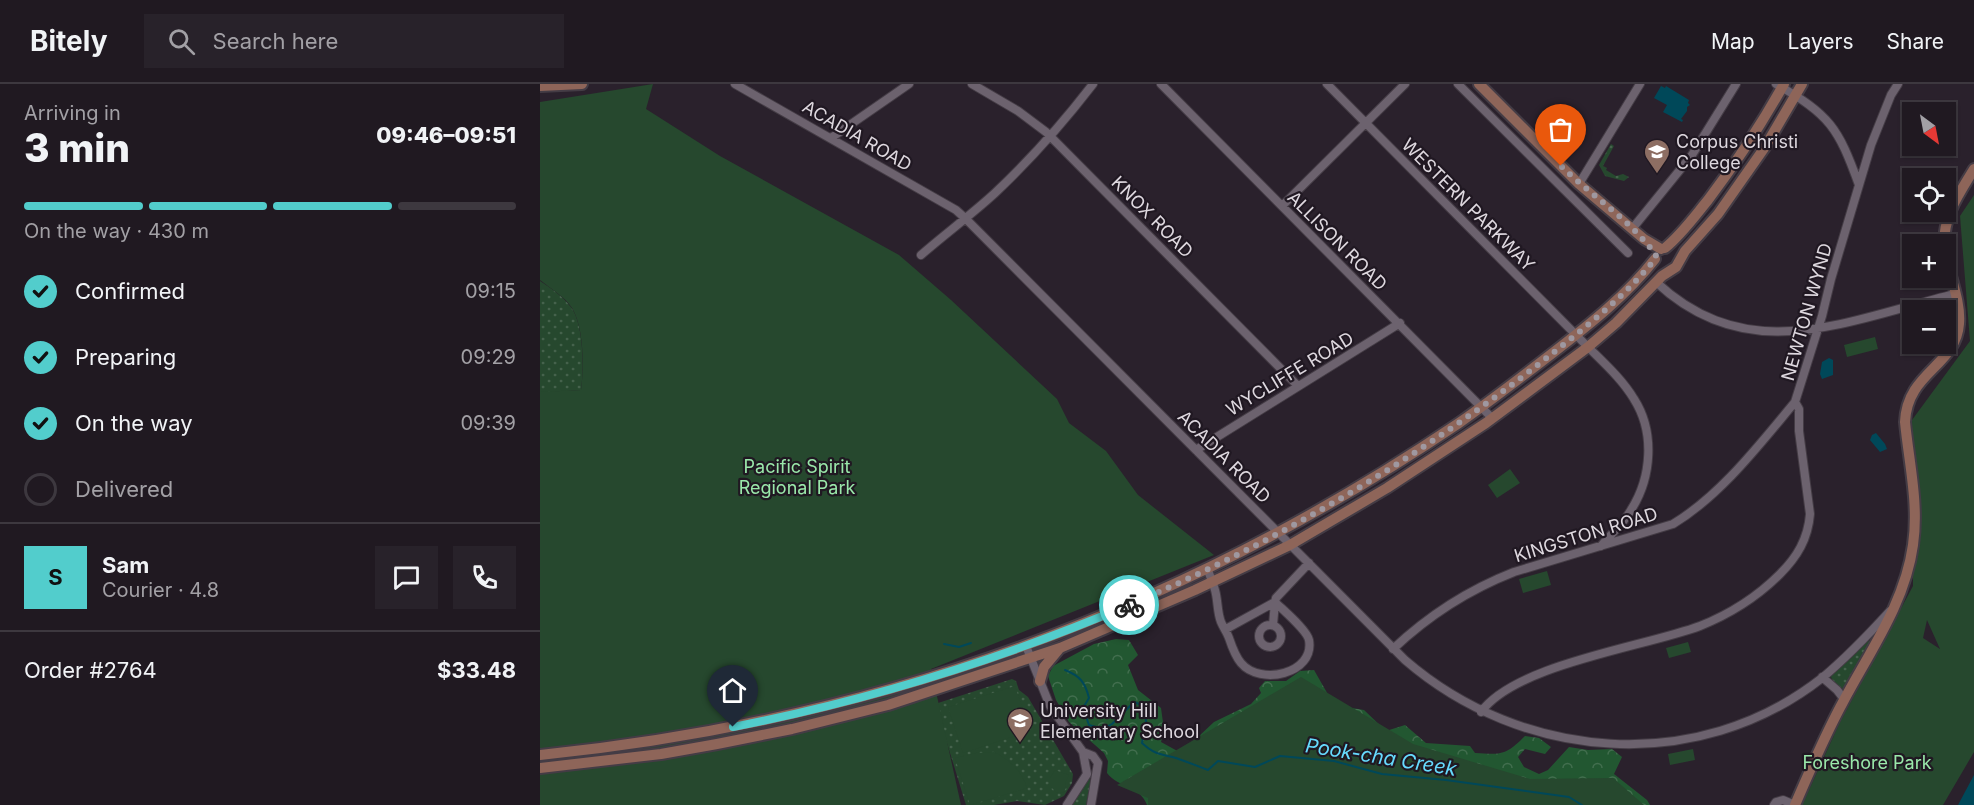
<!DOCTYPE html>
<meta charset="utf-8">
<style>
:root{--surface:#201921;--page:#28222a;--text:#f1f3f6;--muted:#a2a0a5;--line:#3d383f;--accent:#52cdcc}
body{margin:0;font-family:Inter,sans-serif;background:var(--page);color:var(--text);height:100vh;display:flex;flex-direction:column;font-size:22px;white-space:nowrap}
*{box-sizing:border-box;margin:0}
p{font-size:20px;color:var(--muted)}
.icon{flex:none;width:33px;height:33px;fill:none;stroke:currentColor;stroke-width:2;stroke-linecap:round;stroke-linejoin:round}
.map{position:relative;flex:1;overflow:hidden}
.details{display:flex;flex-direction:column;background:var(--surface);width:540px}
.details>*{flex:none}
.needle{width:39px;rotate:148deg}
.fabs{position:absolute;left:1362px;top:18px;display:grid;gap:12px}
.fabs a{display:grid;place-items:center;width:54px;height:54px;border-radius:0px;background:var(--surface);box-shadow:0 2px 4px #0004,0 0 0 2px var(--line);font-size:30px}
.pin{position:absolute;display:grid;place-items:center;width:51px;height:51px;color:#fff;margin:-62px -26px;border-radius:50% 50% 50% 0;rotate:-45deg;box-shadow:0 0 6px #0007}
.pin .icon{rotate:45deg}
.courier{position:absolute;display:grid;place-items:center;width:60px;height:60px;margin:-30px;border:4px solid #52cdcc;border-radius:50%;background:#fff;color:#222;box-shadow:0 2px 8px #0007}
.overview em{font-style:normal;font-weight:800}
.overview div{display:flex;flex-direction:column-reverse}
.overview{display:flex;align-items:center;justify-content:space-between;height:102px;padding:0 24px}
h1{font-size:39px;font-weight:800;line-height:45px}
.bar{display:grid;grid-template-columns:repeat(4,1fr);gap:9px 6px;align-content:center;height:72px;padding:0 24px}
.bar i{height:8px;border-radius:4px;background:var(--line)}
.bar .current{background:var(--accent)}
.bar p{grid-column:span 4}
.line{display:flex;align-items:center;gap:15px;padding:0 24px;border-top:2px solid var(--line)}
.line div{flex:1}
.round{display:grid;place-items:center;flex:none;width:63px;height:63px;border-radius:0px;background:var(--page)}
ol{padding:0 24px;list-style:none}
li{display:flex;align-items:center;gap:18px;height:66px}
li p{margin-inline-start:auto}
li .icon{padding:6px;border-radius:50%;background:var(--accent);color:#111;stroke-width:4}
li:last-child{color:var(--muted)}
li i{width:33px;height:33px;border:3px solid var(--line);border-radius:50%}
header{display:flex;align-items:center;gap:36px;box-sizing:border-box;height:84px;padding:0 30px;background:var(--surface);border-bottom:2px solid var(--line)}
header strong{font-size:28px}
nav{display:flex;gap:33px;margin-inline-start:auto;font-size:21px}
.search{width:420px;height:54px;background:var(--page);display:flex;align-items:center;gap:15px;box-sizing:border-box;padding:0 21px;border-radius:0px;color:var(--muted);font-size:22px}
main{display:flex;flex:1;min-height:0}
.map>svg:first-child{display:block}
</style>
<header>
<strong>Bitely</strong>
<div class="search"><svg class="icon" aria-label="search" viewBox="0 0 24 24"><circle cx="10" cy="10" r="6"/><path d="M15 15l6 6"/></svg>Search here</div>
<nav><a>Map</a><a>Layers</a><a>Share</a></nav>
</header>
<main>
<section class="details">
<div class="overview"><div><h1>3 min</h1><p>Arriving in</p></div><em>09:46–09:51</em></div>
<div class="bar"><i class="current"></i><i class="current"></i><i class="current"></i><i></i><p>On the way · 430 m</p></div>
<ol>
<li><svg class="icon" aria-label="check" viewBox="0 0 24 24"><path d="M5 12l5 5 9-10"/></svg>Confirmed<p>09:15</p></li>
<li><svg class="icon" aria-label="check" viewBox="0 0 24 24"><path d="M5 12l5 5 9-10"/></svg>Preparing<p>09:29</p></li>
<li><svg class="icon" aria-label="check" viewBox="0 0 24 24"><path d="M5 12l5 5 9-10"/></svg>On the way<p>09:39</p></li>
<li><i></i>Delivered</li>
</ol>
<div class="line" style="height:108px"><b class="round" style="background:var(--accent);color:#111">S</b><div><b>Sam</b><p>Courier · 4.8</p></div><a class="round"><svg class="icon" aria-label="chat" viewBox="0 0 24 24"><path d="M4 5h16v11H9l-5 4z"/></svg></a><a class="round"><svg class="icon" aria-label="phone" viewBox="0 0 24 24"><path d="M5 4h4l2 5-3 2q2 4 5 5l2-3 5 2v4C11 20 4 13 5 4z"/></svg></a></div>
<div class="line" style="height:78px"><div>Order #2764</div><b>$33.48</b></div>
</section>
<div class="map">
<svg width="1434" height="721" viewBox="0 0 1434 721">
<defs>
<pattern id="grass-dots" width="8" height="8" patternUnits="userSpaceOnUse" patternTransform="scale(1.5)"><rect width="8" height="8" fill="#26482e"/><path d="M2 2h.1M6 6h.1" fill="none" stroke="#45624c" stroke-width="1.8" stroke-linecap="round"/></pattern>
<pattern id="forest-crowns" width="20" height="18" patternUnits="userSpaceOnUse" patternTransform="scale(1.5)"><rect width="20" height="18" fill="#225731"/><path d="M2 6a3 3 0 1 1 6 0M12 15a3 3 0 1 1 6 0" fill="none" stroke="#426e4e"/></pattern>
</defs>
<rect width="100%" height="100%" fill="#2a212c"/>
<path fill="url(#grass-dots)" d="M1071 60 1074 62 1063 82 1067 84 1066 86 1076 92 1083 90 1089 93 1084 97 1065 92 1059 81Z
M0 197C11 204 22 212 30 222 44 238 44 285 41 306L0 309Z
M1328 556 1331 558 1304 605C1299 604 1290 596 1291 591Z
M472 595 476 597 479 606 488 613 533 690 532 699 524 712 505 721 477 717 454 721H426L395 620Z
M550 695 551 699 546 721H532L547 696Z"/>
<path fill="url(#forest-crowns)" d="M576 555 589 556 598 571 588 581 598 606 621 624 624 646 621 658 641 669 674 638 711 620 721 609 719 604 725 597H746L760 587 774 586 794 621 824 626 846 647 865 641 886 659 930 662 935 669C962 671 966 671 985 652L999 654 1011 663 1005 670 985 665 978 673 984 683 999 690 1008 686 1029 663 1048 666 1072 665 1082 673 1074 690 1107 716 1110 721H607C600 701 578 704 567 689L568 677 564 669 529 638 516 616 508 592 513 582 554 560Z"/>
<path fill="#26482e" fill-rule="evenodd" d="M113 0 106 25 180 72 359 171 411 216 517 315 529 339 566 367 598 411 674 471 391 585 421 721H0V308L41 306C44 284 44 243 32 224 25 213 10 204 0 196V18Z
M1434 111V668L1403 721H1262L1300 638 1373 502 1372 336 1430 257 1420 132ZM1387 536 1400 565 1383 554Z
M1335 253 1338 265 1307 273 1304 261Z
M970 385 980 399 957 414 948 401Z
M1007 487 1011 501 983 509 979 495Z
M1148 558 1151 568 1129 574 1126 564Z
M761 593 873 660 990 695 1073 694 1104 721H608V714L577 701Z
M475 602 490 647 423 669 408 623Z
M1153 665 1155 676 1130 681 1128 670Z
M454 668C471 677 481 686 487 704L430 721 415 674 436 669Z
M515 686 529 691 525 699 526 704 523 709 516 708 510 702V694Z"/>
<path fill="#004859" d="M1121 2 1125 4 1126 2 1149 16 1148 19 1150 21 1147 23V27L1141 35 1143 36 1142 38 1123 28 1127 21 1114 14Z
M1289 274 1293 276V291L1282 295 1280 290 1282 278Z
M1336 349 1345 360 1347 365 1340 368 1330 356 1332 351Z
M1434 691V721H1418Z"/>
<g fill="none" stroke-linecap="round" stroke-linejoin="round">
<path stroke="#004859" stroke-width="2" d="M404 560 419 563 431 559
M525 586C540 592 545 598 549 614L543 624 549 641 563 645 572 640 594 618 604 622 606 637 602 659C615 671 621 670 636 674 647 678 658 682 668 686L678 677 715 683 740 672 794 677 842 690 906 696 1029 713 1042 721"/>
<defs>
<path id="street" d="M195 0 416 126 426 135 865 576C982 677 1157 692 1282 594 1306 574 1329 550 1350 527
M432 0 478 27 506 48 758 302
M621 0 952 334
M787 0 1048 263C1064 279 1082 295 1094 315 1115 348 1112 393 1091 426 1084 439 1071 450 1061 462
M918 0 1088 169
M1236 0C1290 31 1298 43 1319 101
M291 54 369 0
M1039 100 1100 0
M742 122 865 0
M1092 145 1152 71 1196 0
M381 171C405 150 431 131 455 109 490 76 523 39 553 0
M1116 198C1209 285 1308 236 1415 210
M656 366 860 239
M667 484C670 492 673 499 675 506 678 516 677 528 681 538 683 543 687 548 689 554 692 563 695 572 701 579 720 602 775 590 769 556 767 546 743 526 735 518
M719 552a11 11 0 1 1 22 0a11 11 0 1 1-22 0Z
M733 541 735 518
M686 545 735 518 736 514 769 479
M486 562 510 622 543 668 547 690 527 721
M853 565C889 531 928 506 974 488L1133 440C1181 411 1219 361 1255 318
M1282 593 1297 606 1304 615
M941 628C976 580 1104 563 1160 542 1190 530 1217 513 1240 490 1257 473 1268 455 1270 430L1259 347V325L1255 318 1282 232 1291 195 1331 61 1351 11 1358 0
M543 668 553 672 558 679 551 721
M1234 721 1236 718 1243 716 1255 721"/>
<path id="secondary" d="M939 0 1039 100 1104 155 1121 165
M0 2 42 0
M1404 160C1404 130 1419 110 1434 85
M1125 164C1142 150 1154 133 1168 116 1196 79 1221 41 1244 0
M500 597 504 583 519 565
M0 671C336 637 639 528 919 339 952 316 983 292 1014 268 1050 240 1087 211 1115 175
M0 684 121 670 177 660 252 645 348 621 520 564 655 506 750 461 847 404 946 339 1048 263 1076 239 1122 192 1136 183 1145 167 1178 130 1225 63 1262 0
M1255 721C1270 686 1285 651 1303 618 1330 567 1365 519 1373 461 1379 420 1369 379 1365 338 1367 288 1416 282 1419 240 1421 218 1410 193 1406 172"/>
</defs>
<use href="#street" stroke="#443c45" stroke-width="10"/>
<use href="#secondary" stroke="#443c45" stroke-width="14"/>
<use href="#street" stroke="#6c626e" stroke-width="8"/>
<use href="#secondary" stroke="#8e6559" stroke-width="10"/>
</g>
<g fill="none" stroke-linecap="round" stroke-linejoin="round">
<path stroke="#9f98a0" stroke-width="6" stroke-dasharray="0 10.8" d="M589 521C737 458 878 375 1004 276 1043 245 1084 214 1115 175L1116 171C1090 136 1052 112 1021 82"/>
<path stroke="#52cdcc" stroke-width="8" d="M193 643C330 616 462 575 589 521"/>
</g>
<defs>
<symbol id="university-pin" viewBox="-11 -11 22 30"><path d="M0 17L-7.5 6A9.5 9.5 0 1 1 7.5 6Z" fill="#8d6e63" stroke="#201822"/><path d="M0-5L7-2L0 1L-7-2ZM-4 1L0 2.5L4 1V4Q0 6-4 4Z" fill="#fff"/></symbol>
<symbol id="school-pin" viewBox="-11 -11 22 30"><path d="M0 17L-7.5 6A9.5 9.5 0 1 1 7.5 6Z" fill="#8d6e63" stroke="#201822"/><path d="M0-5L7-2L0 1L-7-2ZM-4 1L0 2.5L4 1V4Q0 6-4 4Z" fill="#fff"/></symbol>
</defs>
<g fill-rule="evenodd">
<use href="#university-pin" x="1102" y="53" width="30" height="40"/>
<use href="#school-pin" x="465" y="622" width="30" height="40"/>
</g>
<g text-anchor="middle" stroke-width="4.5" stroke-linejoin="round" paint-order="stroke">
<g font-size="18" fill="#ded8df" stroke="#201822">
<text transform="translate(317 52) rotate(30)" y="6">ACADIA ROAD</text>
<text transform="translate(928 121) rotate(45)" y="6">WESTERN PARKWAY</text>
<text transform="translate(612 133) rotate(45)" y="6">KNOX ROAD</text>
<text transform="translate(797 157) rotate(45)" y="6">ALLISON ROAD</text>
<text transform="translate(1267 228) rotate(-74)" y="6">NEWTON WYND</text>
<text transform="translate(750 290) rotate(-31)" y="6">WYCLIFFE ROAD</text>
<text transform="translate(684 373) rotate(45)" y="6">ACADIA ROAD</text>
<text transform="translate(1046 451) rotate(-17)" y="6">KINGSTON ROAD</text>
</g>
<g font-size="18" fill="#ded8df" stroke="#201822" text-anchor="start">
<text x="1136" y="64">Corpus Christi<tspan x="1136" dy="21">College</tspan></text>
<text x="500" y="633">University Hill<tspan x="500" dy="21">Elementary School</tspan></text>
</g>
<g font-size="18" fill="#9ae8aa" stroke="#201822">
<text x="257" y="389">Pacific Spirit<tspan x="257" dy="21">Regional Park</tspan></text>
<text x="1327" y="685">Foreshore Park</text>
</g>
<g font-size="20" font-style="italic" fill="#66dafd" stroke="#201822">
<text transform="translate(841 673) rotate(9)" y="7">Pook-cha Creek</text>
</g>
</g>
</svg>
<div class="fabs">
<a><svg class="needle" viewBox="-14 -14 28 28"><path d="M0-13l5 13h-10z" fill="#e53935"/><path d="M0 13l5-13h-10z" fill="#a2a0a5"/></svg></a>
<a><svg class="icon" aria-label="locate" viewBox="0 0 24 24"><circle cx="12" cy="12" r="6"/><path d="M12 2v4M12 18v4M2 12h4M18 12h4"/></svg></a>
<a>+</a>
<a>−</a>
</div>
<div class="pin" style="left:1021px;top:82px;background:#ea580c"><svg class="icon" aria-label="bag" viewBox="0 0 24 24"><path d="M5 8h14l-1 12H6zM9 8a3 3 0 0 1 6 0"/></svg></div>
<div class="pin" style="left:193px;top:643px;background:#1f2937"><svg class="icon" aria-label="home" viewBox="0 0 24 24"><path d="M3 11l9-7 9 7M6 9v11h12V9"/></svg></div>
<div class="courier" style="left:589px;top:521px"><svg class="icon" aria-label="bike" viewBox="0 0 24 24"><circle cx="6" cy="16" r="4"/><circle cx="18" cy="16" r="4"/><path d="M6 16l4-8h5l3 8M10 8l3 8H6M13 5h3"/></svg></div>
</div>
</main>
